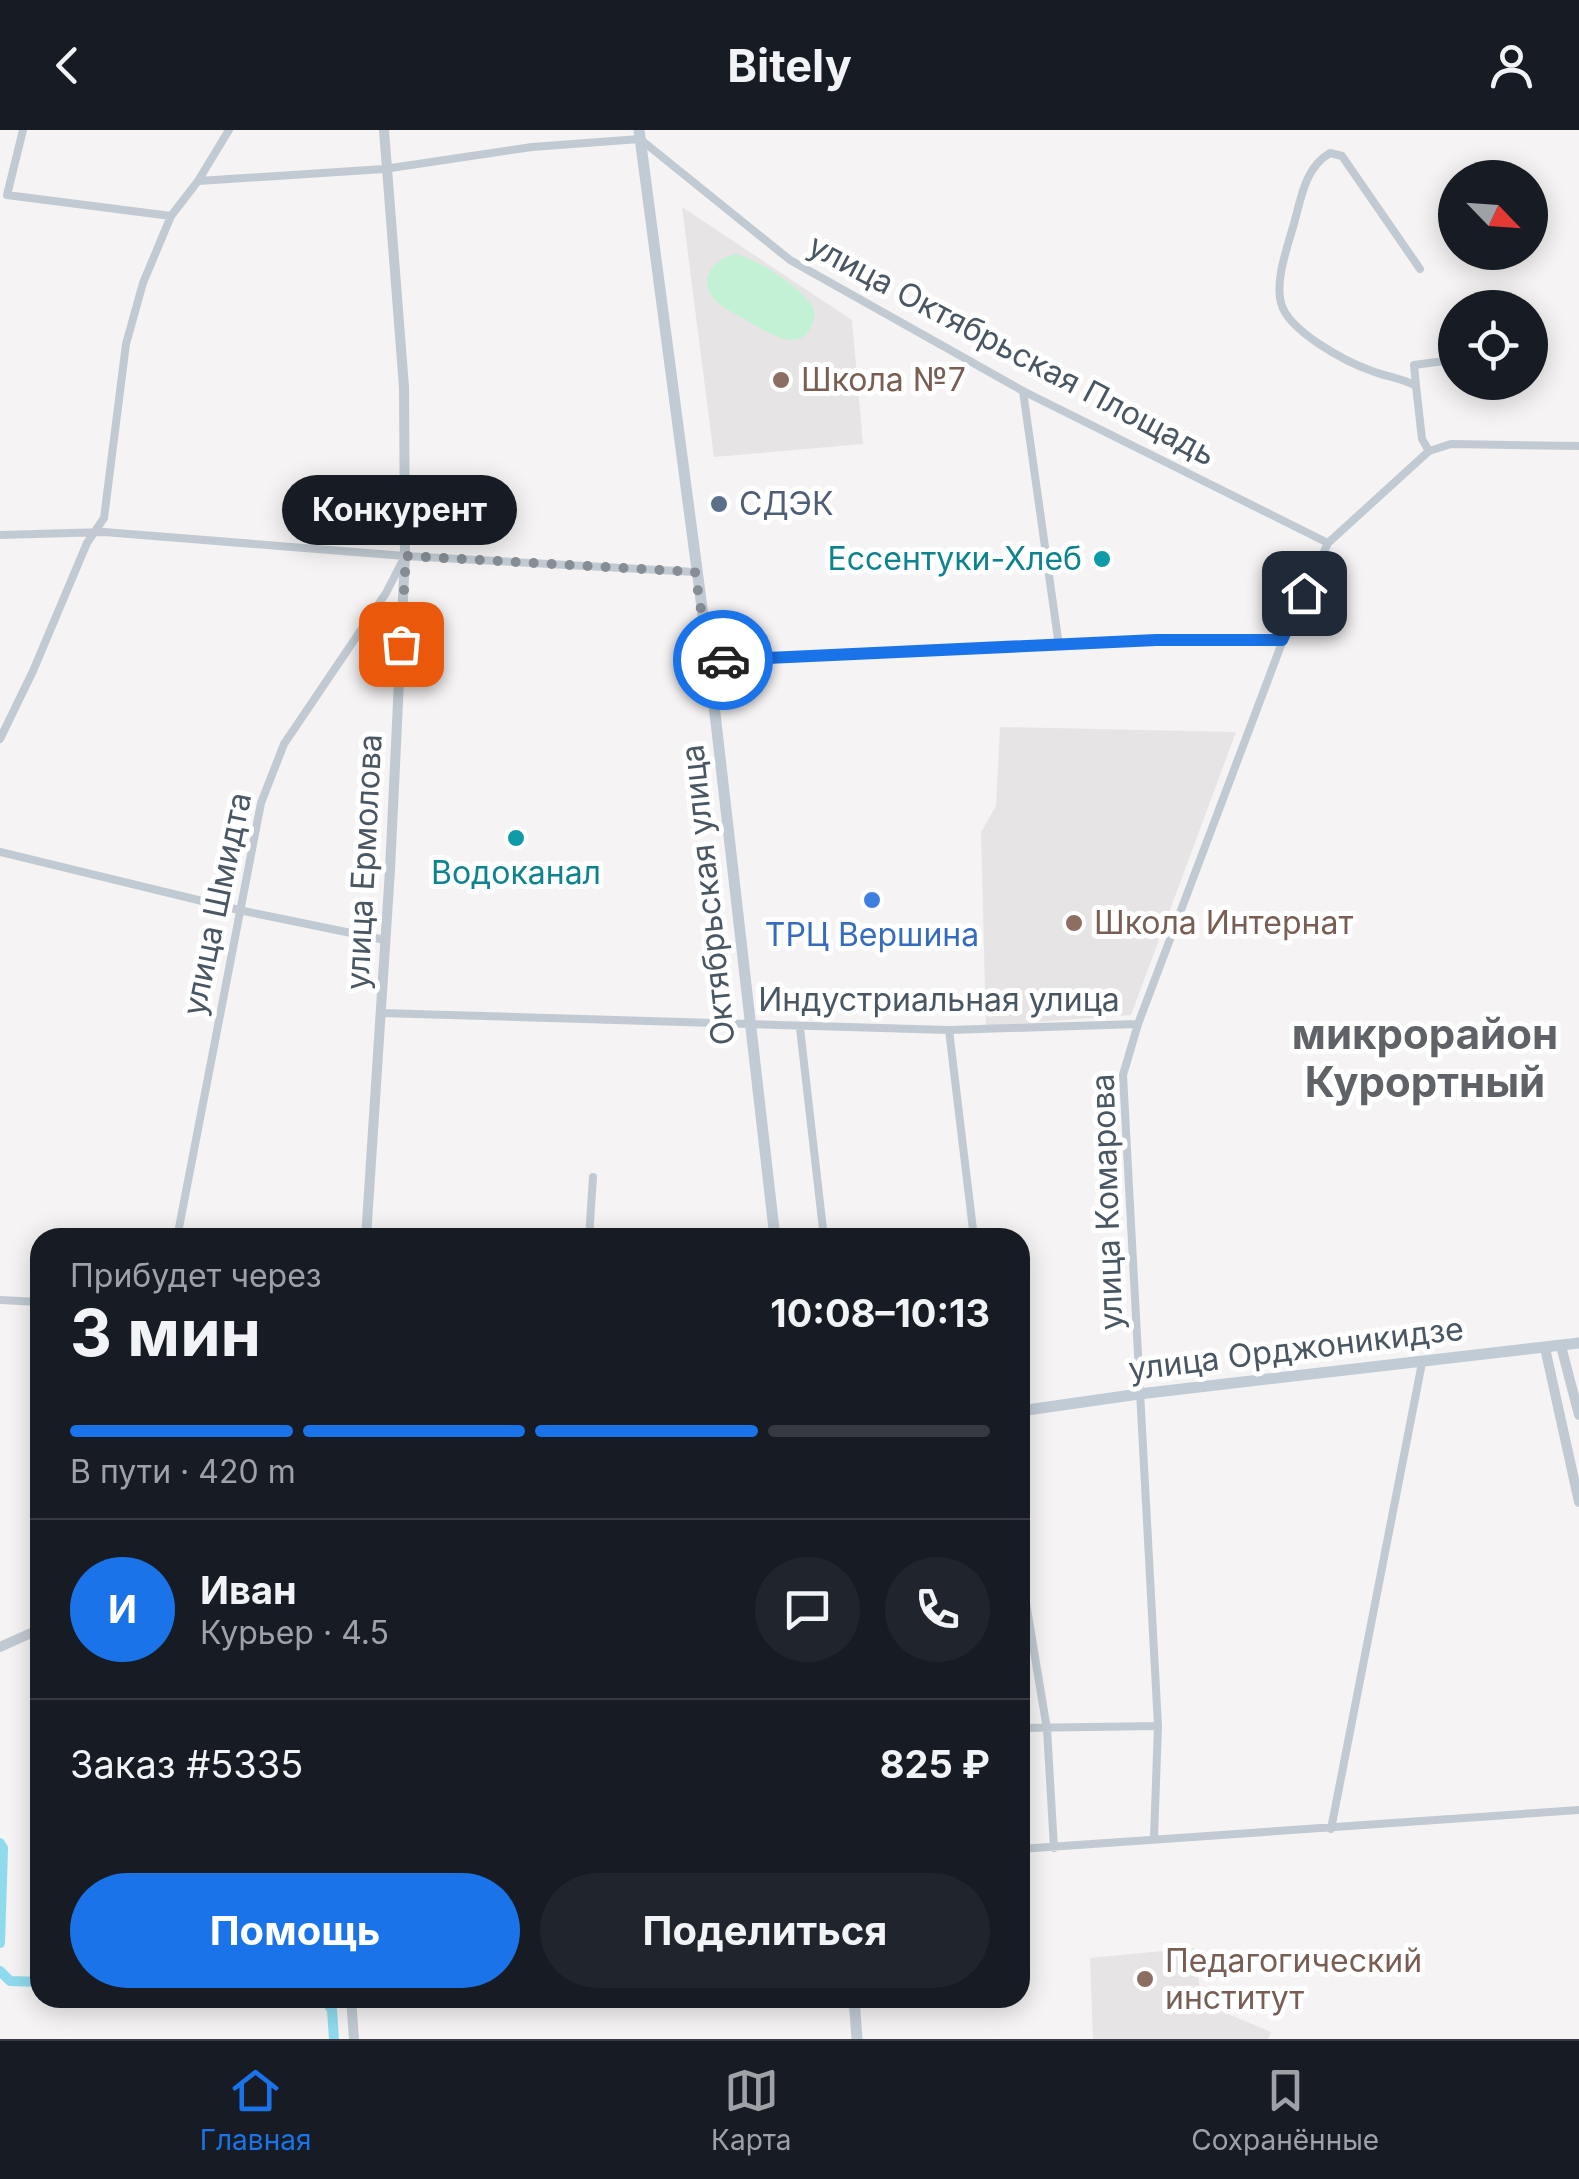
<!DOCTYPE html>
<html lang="ru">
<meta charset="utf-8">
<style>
:root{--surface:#171b24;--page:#20242c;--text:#f1f3f6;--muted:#9ea1a6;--line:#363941;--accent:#1a73e8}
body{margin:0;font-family:Inter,sans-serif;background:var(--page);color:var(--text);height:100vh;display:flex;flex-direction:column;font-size:38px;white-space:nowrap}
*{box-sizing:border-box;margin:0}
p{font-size:32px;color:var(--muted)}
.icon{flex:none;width:55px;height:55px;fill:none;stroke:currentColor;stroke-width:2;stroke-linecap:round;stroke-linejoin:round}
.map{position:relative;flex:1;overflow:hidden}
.panel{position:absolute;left:30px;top:1098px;width:1000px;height:780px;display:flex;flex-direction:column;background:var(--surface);border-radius:30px;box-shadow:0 5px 25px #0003}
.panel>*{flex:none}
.needle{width:65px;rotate:115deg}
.fabs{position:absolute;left:1438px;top:30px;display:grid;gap:20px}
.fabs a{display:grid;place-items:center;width:110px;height:110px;border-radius:50%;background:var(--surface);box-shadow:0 5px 25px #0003;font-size:50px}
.pin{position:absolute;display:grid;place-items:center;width:85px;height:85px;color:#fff;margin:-42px;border-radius:20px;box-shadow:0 5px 15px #0006}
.courier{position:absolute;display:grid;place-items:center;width:100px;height:100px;margin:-50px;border:8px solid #1a73e8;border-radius:50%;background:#fff;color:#222;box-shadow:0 2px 12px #0007}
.bubble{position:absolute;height:70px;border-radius:35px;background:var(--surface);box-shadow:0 5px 25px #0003;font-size:32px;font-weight:700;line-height:70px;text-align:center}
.head em{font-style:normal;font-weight:700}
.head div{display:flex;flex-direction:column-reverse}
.head{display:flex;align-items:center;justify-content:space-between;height:170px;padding:0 40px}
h1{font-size:65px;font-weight:700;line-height:75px}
.bar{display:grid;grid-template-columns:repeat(4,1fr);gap:15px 10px;align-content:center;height:120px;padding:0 40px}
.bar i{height:12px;border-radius:8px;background:var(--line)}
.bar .selected{background:var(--accent)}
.bar p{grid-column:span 4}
.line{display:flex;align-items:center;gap:25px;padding:0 40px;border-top:2px solid var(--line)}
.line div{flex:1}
.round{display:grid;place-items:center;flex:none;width:105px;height:105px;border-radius:52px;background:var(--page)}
.cta{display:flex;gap:20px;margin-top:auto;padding:20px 40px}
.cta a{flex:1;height:115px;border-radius:60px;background:var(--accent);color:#fff;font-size:40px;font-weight:700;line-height:115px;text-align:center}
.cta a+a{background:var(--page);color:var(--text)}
header{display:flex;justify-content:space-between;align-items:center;height:130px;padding:0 40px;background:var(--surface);font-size:45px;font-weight:700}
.dock{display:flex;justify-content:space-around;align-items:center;height:140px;border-top:2px solid var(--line);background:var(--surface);font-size:28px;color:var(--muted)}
.dock a{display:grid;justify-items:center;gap:5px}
.dock .selected{color:var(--accent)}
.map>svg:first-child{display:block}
</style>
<header><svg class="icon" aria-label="back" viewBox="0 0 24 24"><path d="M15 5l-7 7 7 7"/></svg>Bitely<svg class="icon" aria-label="person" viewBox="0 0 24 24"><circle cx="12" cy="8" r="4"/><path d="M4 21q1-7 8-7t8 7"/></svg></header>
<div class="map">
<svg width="1579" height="1909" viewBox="0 0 1579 1909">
<rect width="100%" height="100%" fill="#f5f3f3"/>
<path fill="#e6e4e5" d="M682 77 852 190 863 314 714 327Z
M1000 597 1236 602 1131 885 986 896 981 702 996 676Z
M1194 1818 1202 1873 1271 1902 1268 1909H1093L1090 1828Z"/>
<path fill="#c3f1d5" d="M736 124C757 129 810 162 815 183 807 228 773 206 748 191 738 185 724 179 715 170 697 150 714 128 736 124Z"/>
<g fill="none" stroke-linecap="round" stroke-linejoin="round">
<path stroke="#90daee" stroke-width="10" d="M0 1713 3 1718 0 1813
M0 1841 10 1851 40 1852
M324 1868 332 1880 334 1909"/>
<path stroke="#c1cad2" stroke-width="8" d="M23 0 7 65 171 86
M198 51 384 39 532 17 640 9 790 130 1023 261 1328 413
M1420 139 1342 26 1330 23C1304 38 1301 70 1293 97 1287 118 1275 151 1281 173 1288 201 1346 232 1372 241 1387 247 1402 248 1416 256L1422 309 1429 321
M1416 256 1414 235 1452 230 1455 222
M1023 261 1059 516
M0 405 104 402 405 426 695 442
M709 531 1156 510H1283
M0 609 33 541 87 413 104 388 126 214 143 153 171 86 198 51 229 0
M0 722 239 780 385 810
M381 883 949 900 1138 894
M800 898 824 1108
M949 900 974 1108
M177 1108 261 673 284 614 386 463 403 430
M589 1108 593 1047
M0 1170 40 1172
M1020 1437 1047 1599 1054 1718
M1020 1598 1158 1596
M1331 1699 1422 1233
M1154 1708 1158 1596 1123 945 1138 894 1283 510 1328 413 1429 321 1451 314 1579 316
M1020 1719 1579 1680"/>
<path stroke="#c1cad2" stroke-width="10" d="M366 1108 390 740 405 426 404 257 384 0
M1561 1216 1579 1285
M1545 1218 1579 1372
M0 1517 40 1499
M351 1868 354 1909"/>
<path stroke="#c1cbd6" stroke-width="11" d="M639 0 709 531 775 1108
M1020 1281 1139 1264 1579 1213
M854 1868 857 1909"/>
</g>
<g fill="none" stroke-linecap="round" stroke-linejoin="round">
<path stroke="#868d94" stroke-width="10" stroke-dasharray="0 18" d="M401 514 406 426 695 442 709 530H723"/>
<path stroke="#1a73e8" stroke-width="12" d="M723 530 1156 510H1282L1304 463"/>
</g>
<g fill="#8d6e63" stroke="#fff" stroke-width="4">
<circle cx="781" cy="250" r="10"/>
<circle cx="1074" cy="793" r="10"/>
<circle cx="1145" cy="1849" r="10"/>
</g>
<circle fill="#5c6f8a" stroke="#fff" stroke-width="4" cx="719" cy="374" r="10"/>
<g fill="#0f9aa8" stroke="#fff" stroke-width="4">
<circle cx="1102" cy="429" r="10"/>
<circle cx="516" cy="708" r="10"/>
</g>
<circle fill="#3f7fe0" stroke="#fff" stroke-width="4" cx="872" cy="770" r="10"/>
<g text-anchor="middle" stroke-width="10" stroke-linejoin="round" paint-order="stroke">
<g font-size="32" fill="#4a5661" stroke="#fff">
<text transform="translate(1012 220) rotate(28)" y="11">улица Октябрьская Площадь</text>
<text transform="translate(364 732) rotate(-87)" y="11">улица Ермолова</text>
<text transform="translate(708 765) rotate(-96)" y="11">Октябрьская улица</text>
<text transform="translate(217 774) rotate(-78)" y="11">улица Шмидта</text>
<text x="939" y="881">Индустриальная улица</text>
<text transform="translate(1107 1072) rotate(-92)" y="11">улица Комарова</text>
<text transform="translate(1296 1219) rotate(-7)" y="11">улица Орджоникидзе</text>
</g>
<g font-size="32" fill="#785e54" stroke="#fff" text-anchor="start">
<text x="801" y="261">Школа №7</text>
<text x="1094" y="804">Школа Интернат</text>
<text x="1165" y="1842">Педагогический<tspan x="1165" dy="37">институт</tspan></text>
</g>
<g font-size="32" fill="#4e5e75" stroke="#fff" text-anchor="start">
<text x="739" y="385">СДЭК</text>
</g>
<g font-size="32" fill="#0d838f" stroke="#fff" text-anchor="end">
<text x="1082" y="440">Ессентуки-Хлеб</text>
<text x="516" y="754" text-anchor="middle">Водоканал</text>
</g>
<g font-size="32" fill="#366cbe" stroke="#fff">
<text x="872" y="816">ТРЦ Вершина</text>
</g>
<g font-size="42" font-weight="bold" fill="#5f6368" stroke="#fff">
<text x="1425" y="919">микрорайон<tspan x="1425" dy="48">Курортный</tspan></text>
</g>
</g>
</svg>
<div class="fabs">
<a><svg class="needle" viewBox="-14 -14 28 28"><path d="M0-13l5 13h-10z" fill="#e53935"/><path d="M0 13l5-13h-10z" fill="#9ea1a6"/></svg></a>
<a><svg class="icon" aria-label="locate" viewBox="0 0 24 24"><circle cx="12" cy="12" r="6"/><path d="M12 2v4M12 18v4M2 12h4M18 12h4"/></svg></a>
</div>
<div class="pin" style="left:401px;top:514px;background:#ea580c"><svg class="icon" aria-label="bag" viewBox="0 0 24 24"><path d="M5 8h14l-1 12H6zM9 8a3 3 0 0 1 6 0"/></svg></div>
<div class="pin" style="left:1304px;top:463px;background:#1f2937"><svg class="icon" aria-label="home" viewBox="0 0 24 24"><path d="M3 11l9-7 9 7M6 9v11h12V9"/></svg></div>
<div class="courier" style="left:723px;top:530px"><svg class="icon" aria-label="car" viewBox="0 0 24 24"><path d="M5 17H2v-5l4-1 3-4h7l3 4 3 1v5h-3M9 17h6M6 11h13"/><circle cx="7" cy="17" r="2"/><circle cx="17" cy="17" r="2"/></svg></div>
<div class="bubble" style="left:282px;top:345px;width:235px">Конкурент</div>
<section class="panel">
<div class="head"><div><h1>3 мин</h1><p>Прибудет через</p></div><em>10:08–10:13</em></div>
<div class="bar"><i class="selected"></i><i class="selected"></i><i class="selected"></i><i></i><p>В пути · 420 m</p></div>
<div class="line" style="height:180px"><b class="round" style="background:var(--accent);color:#fff">И</b><div><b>Иван</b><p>Курьер · 4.5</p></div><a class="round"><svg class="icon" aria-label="chat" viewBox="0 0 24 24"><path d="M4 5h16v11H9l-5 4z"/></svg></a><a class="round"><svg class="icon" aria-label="phone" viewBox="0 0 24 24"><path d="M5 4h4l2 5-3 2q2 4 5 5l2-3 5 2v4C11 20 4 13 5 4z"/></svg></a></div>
<div class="line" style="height:130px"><div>Заказ #5335</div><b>825 ₽</b></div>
<div class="cta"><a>Помощь</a><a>Поделиться</a></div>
</section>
</div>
<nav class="dock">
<a class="selected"><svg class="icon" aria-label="home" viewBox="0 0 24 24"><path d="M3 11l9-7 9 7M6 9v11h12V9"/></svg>Главная</a>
<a><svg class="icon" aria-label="map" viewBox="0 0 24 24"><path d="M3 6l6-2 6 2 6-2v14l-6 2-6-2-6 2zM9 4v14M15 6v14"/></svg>Карта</a>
<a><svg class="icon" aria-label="saved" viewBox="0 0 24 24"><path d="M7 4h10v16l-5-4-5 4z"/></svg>Сохранённые</a>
</nav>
